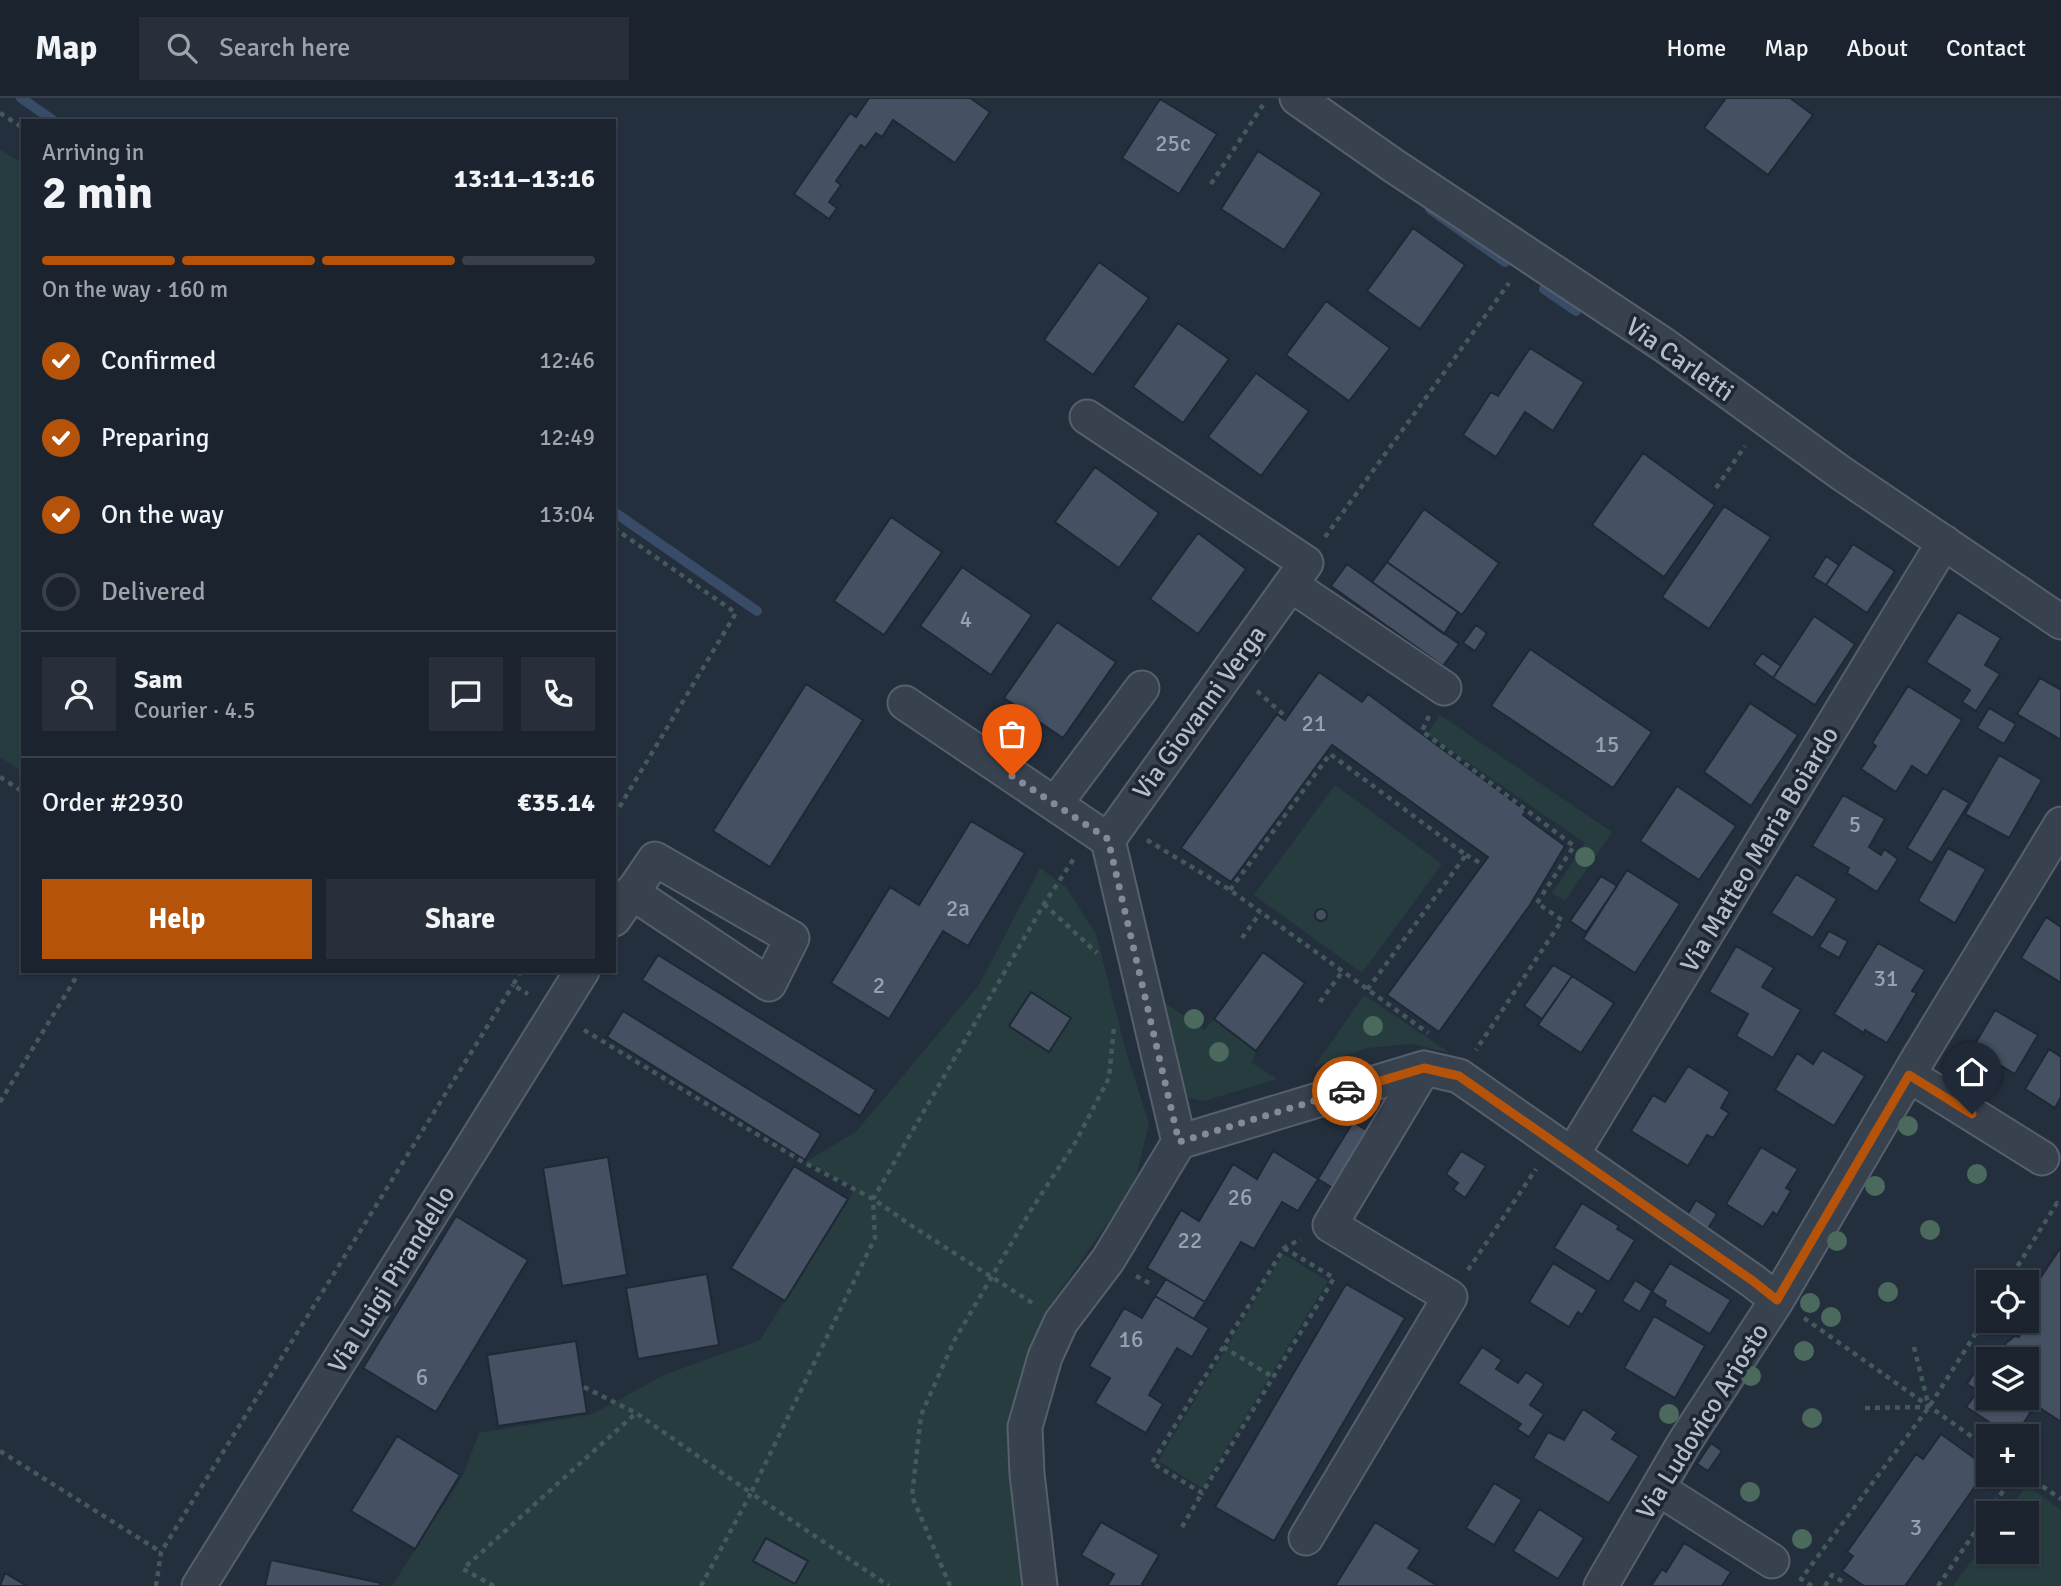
<!DOCTYPE html>
<meta charset="utf-8">
<style>
:root{--surface:#1b232e;--page:#282f3a;--text:#f1f3f6;--muted:#a0a4aa;--line:#39404a;--accent:#b45309}
body{margin:0;font-family:Signika,sans-serif;background:var(--page);color:var(--text);height:100vh;display:flex;flex-direction:column;font-size:26px;white-space:nowrap}
*{box-sizing:border-box;margin:0}
p{font-size:23px;color:var(--muted)}
.icon{flex:none;width:38px;height:38px;fill:none;stroke:currentColor;stroke-width:2;stroke-linecap:round;stroke-linejoin:round}
.map{position:relative;flex:1;overflow:hidden}
.side{position:absolute;left:21px;top:21px;width:595px;height:854px;display:flex;flex-direction:column;background:var(--surface);border-radius:0px;box-shadow:0 2px 5px #0004,0 0 0 2px var(--line)}
.side>*{flex:none}
.tools{position:absolute;left:1976px;top:1172px;display:grid;gap:14px}
.tools a{display:grid;place-items:center;width:63px;height:63px;border-radius:0px;background:var(--surface);box-shadow:0 2px 5px #0004,0 0 0 2px var(--line);font-size:35px}
.pin{position:absolute;display:grid;place-items:center;width:60px;height:60px;color:#fff;margin:-72px -30px;border-radius:50% 50% 50% 0;rotate:-45deg;box-shadow:0 0 7px #0007}
.pin .icon{rotate:45deg}
.courier{position:absolute;display:grid;place-items:center;width:70px;height:70px;margin:-35px;border:5px solid #b45309;border-radius:50%;background:#fff;color:#222;box-shadow:0 2px 9px #0007}
.summary em{font-style:normal;font-weight:700}
.summary div{display:flex;flex-direction:column-reverse}
.summary{display:flex;align-items:center;justify-content:space-between;height:119px;padding:0 21px}
h1{font-size:46px;font-weight:700;line-height:52px}
.bar{display:grid;grid-template-columns:repeat(4,1fr);gap:10px 7px;align-content:center;height:84px;padding:0 21px}
.bar i{height:9px;border-radius:5px;background:var(--line)}
.bar .selected{background:var(--accent)}
.bar p{grid-column:span 4}
.line{display:flex;align-items:center;gap:18px;padding:0 21px;border-top:2px solid var(--line)}
.line div{flex:1}
.round{display:grid;place-items:center;flex:none;width:74px;height:74px;border-radius:0px;background:var(--page)}
ol{padding:0 21px;list-style:none}
li{display:flex;align-items:center;gap:21px;height:77px}
li p{margin-inline-start:auto}
li .icon{padding:7px;border-radius:50%;background:var(--accent);color:#fff;stroke-width:4}
li:last-child{color:var(--muted)}
li i{width:38px;height:38px;border:4px solid var(--line);border-radius:50%}
.primary-button{display:flex;gap:14px;margin-top:auto;padding:14px 21px}
.primary-button a{flex:1;height:80px;border-radius:0px;background:var(--accent);color:#fff;font-size:28px;font-weight:700;line-height:80px;text-align:center}
.primary-button a+a{background:var(--page);color:var(--text)}
header{display:flex;align-items:center;gap:42px;box-sizing:border-box;height:98px;padding:0 35px;background:var(--surface);border-bottom:2px solid var(--line)}
header strong{font-size:33px}
nav{display:flex;gap:38px;margin-inline-start:auto;font-size:24px}
.search{width:490px;height:63px;background:var(--page);display:flex;align-items:center;gap:18px;box-sizing:border-box;padding:0 24px;border-radius:0px;color:var(--muted);font-size:26px}
.map>svg:first-child{display:block}
</style>
<header>
<strong>Map</strong>
<div class="search"><svg class="icon" aria-label="search" viewBox="0 0 24 24"><circle cx="10" cy="10" r="6"/><path d="M15 15l6 6"/></svg>Search here</div>
<nav><a>Home</a><a>Map</a><a>About</a><a>Contact</a></nav>
</header>
<div class="map">
<svg width="2061" height="1488" viewBox="0 0 2061 1488">
<rect width="100%" height="100%" fill="#242f3e"/>
<path fill="#263c3f" d="M0 51 23 66V674L0 659Z
M1440 617 1612 734 1565 803 1552 795 1585 745 1427 636Z
M1335 687 1442 766 1362 875 1254 797Z
M1040 770 1066 789 1096 836 1126 953 1149 1026 1134 1087 1045 1214 1018 1295 1031 1488H392L463 1377 479 1335 593 1316 664 1277 760 1242 856 1090 805 1064 856 1034 979 887Z
M1364 897 1450 955 1412 946 1366 950 1314 969Z
M1163 903 1204 932 1214 921 1256 953 1252 965 1277 981 1204 1003 1189 1000 1176 984Z
M1283 1156 1328 1183 1202 1390 1158 1363Z
M2027 1387 2061 1412V1488H1953L1988 1440V1454H2026V1416H2006Z"/>
<g fill="none" stroke-linecap="round" stroke-linejoin="round">
<path stroke="#394c67" stroke-width="10" d="M21 0 54 23
M1430 111 1505 164
M1544 191 1576 213
M614 414 757 513"/>
</g>
<path fill="#455162" stroke="#1f2835" stroke-width="2" d="M869 0H970L990 14 955 65 893 22 882 39 876 35 865 50 861 47 836 83 841 87 829 104 837 110 829 121 794 96 850 15 856 19Z
M1726 0H1790L1813 17 1768 77 1704 30Z
M1160 1 1217 36 1179 96 1122 60Z
M1258 53 1322 95 1284 152 1221 111Z
M1413 130 1465 167 1420 231 1367 193Z
M1099 164 1149 200 1093 277 1044 242Z
M1326 203 1390 250 1349 303 1286 257Z
M1178 225 1229 261 1183 325 1133 289Z
M1530 250 1584 284 1553 333 1525 314 1496 359 1463 337 1491 294 1498 298Z
M1256 275 1309 313 1261 378 1208 339Z
M1643 355 1715 407 1664 479 1592 427Z
M1095 369 1159 415 1119 470 1055 424Z
M1724 408 1771 439 1709 531 1662 499Z
M1424 411 1499 465 1462 517 1387 464Z
M891 419 942 454 884 537 834 503Z
M1198 435 1246 471 1198 536 1150 501Z
M1853 446 1895 473 1867 515 1826 487Z
M1826 458 1839 467 1826 487 1813 479Z
M1387 464 1458 514 1444 536 1372 484Z
M1347 466 1459 546 1443 568 1331 488Z
M962 469 1032 517 991 577 920 528Z
M1958 514 2001 540 1985 567 2000 576 1976 613 1962 604 1970 592 1926 564Z
M1814 518 1855 546 1815 607 1773 580Z
M1057 524 1116 564 1063 640 1004 600Z
M1476 527 1487 535 1475 553 1463 545Z
M1530 551 1652 634 1613 690 1491 608Z
M1762 555 1781 568 1773 580 1754 566Z
M1319 574 1362 604 1368 596 1526 713 1523 717 1565 748 1530 807 1439 934 1387 897 1488 759 1332 647 1231 784 1181 750 1277 616 1285 622Z
M2040 580 2061 592V642L2017 616Z
M806 586 863 622 770 769 713 733Z
M1908 588 1962 622 1927 678 1912 668 1896 694 1861 671 1876 648 1872 645Z
M1750 605 1798 637 1751 708 1704 674Z
M1989 610 2016 626 2004 646 1977 630Z
M1999 657 2042 682 2009 740 1965 716Z
M1677 688 1736 728 1699 782 1640 743Z
M1943 690 1969 705 1932 765 1907 750Z
M1843 697 1885 721 1869 749 1881 757 1884 751 1898 761 1877 794 1847 775 1849 770 1812 748Z
M971 723 1025 755 968 848 943 833 889 921 831 885 890 789 919 807Z
M1948 750 1986 771 1955 825 1918 803Z
M1627 772 1680 806 1635 875 1583 841Z
M1796 776 1837 801 1813 840 1771 815Z
M1601 778 1617 788 1586 834 1570 823Z
M1315 817a6 6 0 1 1 12 0a6 6 0 1 1-12 0Z
M2046 819 2061 829V885L2021 860Z
M1829 833 1848 843 1839 860 1819 849Z
M1878 845 1925 872 1912 893 1917 895 1887 945 1865 932 1864 935 1834 916Z
M1736 848 1774 870 1762 889 1801 912 1773 960 1736 938 1748 916 1709 894Z
M1263 854 1305 885 1256 953 1214 921Z
M658 857 876 992 860 1018 642 882Z
M1553 867 1572 878 1542 921 1524 908Z
M1572 878 1614 905 1581 955 1538 927Z
M1031 894 1071 920 1049 954 1009 928Z
M1995 912 2038 937 2015 976 1972 951Z
M623 913 821 1036 805 1062 607 939Z
M2049 951 2061 959V999L2055 1010 2025 991Z
M1822 952 1865 978 1834 1028 1775 992 1797 955 1813 966Z
M1688 968 1730 994 1721 1010 1729 1015 1713 1040 1707 1037 1688 1068 1631 1033 1653 997 1665 1004Z
M1353 1024 1376 1038 1341 1095 1318 1081Z
M1761 1049 1798 1071 1786 1090 1791 1093 1777 1117 1773 1114 1763 1129 1726 1106Z
M1273 1053 1318 1081 1298 1113 1282 1104 1254 1151 1241 1144 1205 1204 1147 1170 1181 1112 1199 1123 1233 1066 1257 1081Z
M1461 1053 1486 1068 1465 1100 1453 1091 1458 1085 1446 1076Z
M608 1059 627 1177 562 1188 543 1070Z
M794 1068 848 1101 785 1203 731 1170Z
M1696 1102 1717 1116 1707 1132 1686 1119Z
M1582 1105 1619 1128 1617 1131 1635 1142 1609 1184 1554 1150Z
M456 1118 528 1162 436 1314 363 1270Z
M2061 1149V1324L2035 1307 2018 1334 2013 1330 2008 1336 1966 1309 1978 1293 1967 1286 1984 1259 1988 1262V1300H2026V1262H1998L2006 1245 2015 1238 2019 1239 2022 1229 2014 1223H2026V1201Z
M1553 1165 1597 1192 1582 1217 1578 1214 1569 1229 1529 1204Z
M1670 1165 1731 1202 1710 1236 1664 1208 1666 1203 1652 1194Z
M707 1176 719 1247 638 1261 626 1190Z
M1166 1181 1205 1204 1194 1221 1155 1198Z
M1635 1182 1652 1193 1640 1214 1622 1203Z
M1346 1186 1405 1220 1274 1443 1215 1409Z
M1155 1198 1209 1230 1192 1259 1177 1250 1149 1297 1163 1306 1146 1335 1095 1305 1110 1280 1089 1268 1124 1210 1142 1220Z
M1654 1218 1705 1248 1675 1300 1624 1270Z
M576 1243 587 1315 498 1328 487 1257Z
M1482 1249 1502 1262 1496 1271 1518 1285 1526 1274 1544 1286 1530 1307 1544 1316 1529 1339 1517 1331 1521 1326 1458 1285Z
M1583 1311 1617 1334 1612 1341 1639 1358 1609 1405 1533 1360 1548 1334 1564 1342Z
M1941 1336 1988 1370 1905 1488H1864L1842 1473 1853 1458 1847 1454 1916 1356 1923 1361Z
M397 1338 460 1377 415 1451 351 1413Z
M1711 1345 1722 1353 1708 1373 1697 1366Z
M1494 1385 1522 1402 1494 1447 1466 1430Z
M1539 1411 1584 1440 1558 1481 1513 1453Z
M1101 1424 1159 1457 1142 1486 1145 1488H1107L1114 1476 1081 1457Z
M1375 1424 1420 1452 1408 1470 1438 1488H1335Z
M766 1440 808 1463 795 1486 753 1463Z
M1684 1445 1731 1474 1722 1488H1651L1662 1471 1666 1474Z
M271 1462 381 1485 380 1488H265Z
M5 1475 27 1488H0Z"/>
<g fill="none" stroke-linecap="round" stroke-linejoin="round">
<defs>
<path id="minor" d="M1297 0 1394 68 1664 247 1841 375 2061 524
M1087 319 1306 465 1108 742 1179 1044
M1291 487 1444 590
M905 605 1108 742
M1055 706 1142 590
M614 821 655 761 792 840 769 886 631 794
M1909 977 2042 1060
M1572 1057 1944 444
M1659 1391 1772 1463
M1306 1440 1450 1199 1330 1127 1424 970
M199 1488 582 873
M1040 1488 1027 1376 1025 1329 1045 1259 1061 1224 1108 1162 1179 1044 1424 970 1459 978 1753 1183 1777 1202
M1601 1488 1684 1345 1777 1202 1918 961 2061 726"/>
</defs>
<use href="#minor" stroke="#565f6c" stroke-width="37"/>
<path stroke="#44595c" stroke-width="4.5" stroke-dasharray="5 5" stroke-linecap="butt" d="M0 15 23 30
M1211 86 1263 7
M1716 390 1745 348
M614 430 736 515 614 718
M1325 439 1509 185
M1257 593 1285 618
M1429 618 1422 633 1574 748 1537 805 1562 822 1476 952
M0 679 23 694
M1147 742 1230 792 1428 935
M1466 757 1482 766
M1230 792 1330 656 1466 757 1367 892
M1044 806 1097 855
M1242 840 1260 815
M521 873 513 887 528 896
M1320 904 1342 874
M584 932 803 1064 873 1101 915 1130 1034 1206
M0 1004 80 873
M1284 1150 1334 1180 1202 1395 1152 1365 1284 1150 1301 1141
M1468 1172 1536 1071
M1136 1178 1151 1186
M2007 1185 2057 1105 2061 1108
M1804 1220 1988 1350
M1223 1249 1273 1279
M1914 1249 1929 1309
M584 1289 636 1315 751 1395 875 1140 873 1101 1044 806 1075 759
M1865 1310 1928 1309
M0 1353 161 1454
M2026 1377 2061 1401
M1182 1429 1202 1395
M156 1488 161 1454 513 887
M494 1488 463 1471 636 1315
M701 1488 751 1395 889 1488
M950 1488 912 1398 921 1317 954 1243 1031 1112 1075 1045 1109 980 1114 928
M1812 1488 1801 1481 1929 1309 1988 1216
M1825 1488 1832 1477 1845 1485
M1938 1488 2014 1377"/>
<use href="#minor" stroke="#38414e" stroke-width="33"/>
</g>
<g fill="#4b6a5d">
<circle cx="1585" cy="759" r="10"/>
<circle cx="1194" cy="921" r="10"/>
<circle cx="1373" cy="928" r="10"/>
<circle cx="1219" cy="954" r="10"/>
<circle cx="1908" cy="1028" r="10"/>
<circle cx="1977" cy="1076" r="10"/>
<circle cx="1875" cy="1088" r="10"/>
<circle cx="1930" cy="1132" r="10"/>
<circle cx="1837" cy="1143" r="10"/>
<circle cx="1888" cy="1194" r="10"/>
<circle cx="1810" cy="1205" r="10"/>
<circle cx="1831" cy="1219" r="10"/>
<circle cx="1804" cy="1253" r="10"/>
<circle cx="1751" cy="1278" r="10"/>
<circle cx="1669" cy="1316" r="10"/>
<circle cx="1812" cy="1320" r="10"/>
<circle cx="1750" cy="1394" r="10"/>
<circle cx="1802" cy="1441" r="10"/>
</g>
<g fill="none" stroke-linecap="round" stroke-linejoin="round">
<path stroke="#828b98" stroke-width="7" stroke-dasharray="0 12.6" d="M1012 678 1108 741 1179 1044 1347 993"/>
<path stroke="#b45309" stroke-width="9" d="M1347 993 1424 970 1459 978 1753 1183 1777 1202 1909 977 1972 1016"/>
</g>
<g text-anchor="middle" stroke-width="7" stroke-linejoin="round" paint-order="stroke">
<g font-size="23" fill="#98a1af">
<text x="1173" y="53">25c</text>
<text x="966" y="529">4</text>
<text x="1314" y="633">21</text>
<text x="1607" y="654">15</text>
<text x="1855" y="734">5</text>
<text x="958" y="818">2a</text>
<text x="1886" y="888">31</text>
<text x="879" y="895">2</text>
<text x="1240" y="1107">26</text>
<text x="1190" y="1150">22</text>
<text x="1131" y="1249">16</text>
<text x="422" y="1287">6</text>
<text x="1916" y="1437">3</text>
</g>
<g font-size="26" fill="#b4bcc9" stroke="#1d2633">
<text transform="translate(1680 261) rotate(35)" y="9">Via Carletti</text>
<text transform="translate(1199 614) rotate(-54)" y="9">Via Giovanni Verga</text>
<text transform="translate(1759 751) rotate(-59)" y="9">Via Matteo Maria Boiardo</text>
<text transform="translate(391 1181) rotate(-58)" y="9">Via Luigi Pirandello</text>
<text transform="translate(1702 1323) rotate(-58)" y="9">Via Ludovico Ariosto</text>
</g>
</g>
</svg>
<div class="tools">
<a><svg class="icon" aria-label="locate" viewBox="0 0 24 24"><circle cx="12" cy="12" r="6"/><path d="M12 2v4M12 18v4M2 12h4M18 12h4"/></svg></a>
<a><svg class="icon" aria-label="layers" viewBox="0 0 24 24"><path d="M12 4l9 5-9 5-9-5zM3 14l9 5 9-5"/></svg></a>
<a>+</a>
<a>−</a>
</div>
<div class="pin" style="left:1012px;top:678px;background:#ea580c"><svg class="icon" aria-label="bag" viewBox="0 0 24 24"><path d="M5 8h14l-1 12H6zM9 8a3 3 0 0 1 6 0"/></svg></div>
<div class="pin" style="left:1972px;top:1016px;background:#1f2937"><svg class="icon" aria-label="home" viewBox="0 0 24 24"><path d="M3 11l9-7 9 7M6 9v11h12V9"/></svg></div>
<div class="courier" style="left:1347px;top:993px"><svg class="icon" aria-label="car" viewBox="0 0 24 24"><path d="M5 17H2v-5l4-1 3-4h7l3 4 3 1v5h-3M9 17h6M6 11h13"/><circle cx="7" cy="17" r="2"/><circle cx="17" cy="17" r="2"/></svg></div>
<section class="side">
<div class="summary"><div><h1>2 min</h1><p>Arriving in</p></div><em>13:11–13:16</em></div>
<div class="bar"><i class="selected"></i><i class="selected"></i><i class="selected"></i><i></i><p>On the way · 160 m</p></div>
<ol>
<li><svg class="icon" aria-label="check" viewBox="0 0 24 24"><path d="M5 12l5 5 9-10"/></svg>Confirmed<p>12:46</p></li>
<li><svg class="icon" aria-label="check" viewBox="0 0 24 24"><path d="M5 12l5 5 9-10"/></svg>Preparing<p>12:49</p></li>
<li><svg class="icon" aria-label="check" viewBox="0 0 24 24"><path d="M5 12l5 5 9-10"/></svg>On the way<p>13:04</p></li>
<li><i></i>Delivered</li>
</ol>
<div class="line" style="height:126px"><a class="round"><svg class="icon" aria-label="person" viewBox="0 0 24 24"><circle cx="12" cy="8" r="4"/><path d="M4 21q1-7 8-7t8 7"/></svg></a><div><b>Sam</b><p>Courier · 4.5</p></div><a class="round"><svg class="icon" aria-label="chat" viewBox="0 0 24 24"><path d="M4 5h16v11H9l-5 4z"/></svg></a><a class="round"><svg class="icon" aria-label="phone" viewBox="0 0 24 24"><path d="M5 4h4l2 5-3 2q2 4 5 5l2-3 5 2v4C11 20 4 13 5 4z"/></svg></a></div>
<div class="line" style="height:91px"><div>Order #2930</div><b>€35.14</b></div>
<div class="primary-button"><a>Help</a><a>Share</a></div>
</section>
</div>
